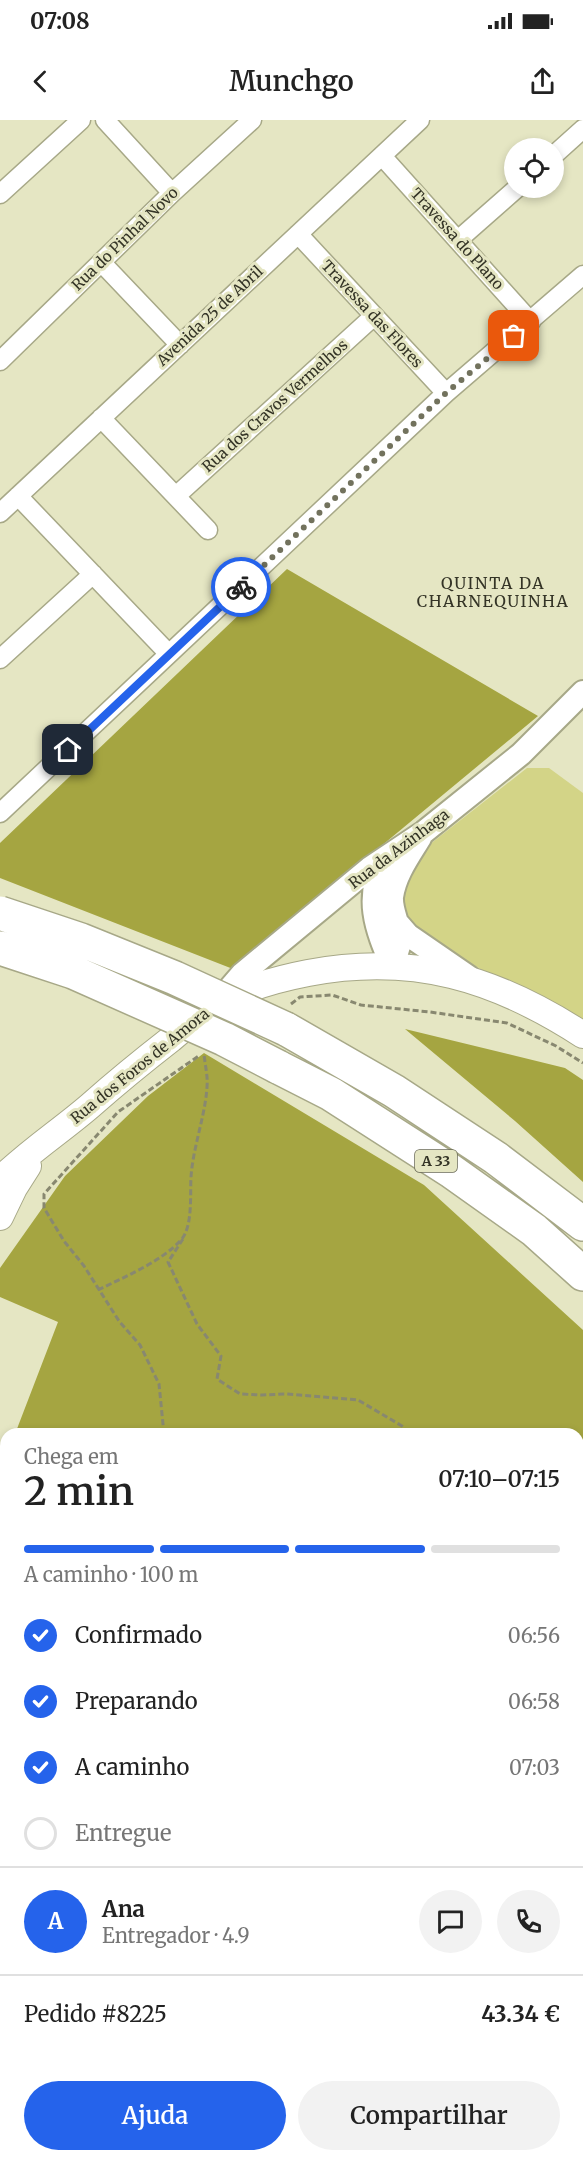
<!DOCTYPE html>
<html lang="pt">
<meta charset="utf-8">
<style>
:root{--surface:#fff;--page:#f2f2f2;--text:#222;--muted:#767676;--line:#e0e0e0;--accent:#2563eb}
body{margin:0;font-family:Merriweather,serif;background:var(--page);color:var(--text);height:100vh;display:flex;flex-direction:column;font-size:22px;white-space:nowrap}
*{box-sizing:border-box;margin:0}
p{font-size:20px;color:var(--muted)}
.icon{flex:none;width:33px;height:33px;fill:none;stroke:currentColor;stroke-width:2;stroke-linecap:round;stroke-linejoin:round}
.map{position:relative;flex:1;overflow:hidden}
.drawer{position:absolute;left:0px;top:1308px;width:584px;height:734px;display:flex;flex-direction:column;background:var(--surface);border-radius:18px 18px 0 0;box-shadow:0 3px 9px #0003}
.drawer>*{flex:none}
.tools{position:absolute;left:504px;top:18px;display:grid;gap:12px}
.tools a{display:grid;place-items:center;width:60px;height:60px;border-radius:50%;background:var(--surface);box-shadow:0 3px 9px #0003;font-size:30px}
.pin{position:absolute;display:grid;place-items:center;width:51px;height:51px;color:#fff;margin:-26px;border-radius:12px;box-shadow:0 3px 9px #0006}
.courier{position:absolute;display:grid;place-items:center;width:60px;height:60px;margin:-30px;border:4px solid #2563eb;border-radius:50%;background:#fff;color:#222;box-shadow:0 2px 8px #0007}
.summary em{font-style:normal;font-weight:600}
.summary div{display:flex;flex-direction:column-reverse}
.summary{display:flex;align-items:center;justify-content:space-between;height:102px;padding:0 24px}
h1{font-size:39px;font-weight:600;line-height:45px}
.bar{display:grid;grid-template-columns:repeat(4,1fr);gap:9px 6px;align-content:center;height:72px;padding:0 24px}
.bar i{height:8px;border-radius:4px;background:var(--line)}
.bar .selected{background:var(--accent)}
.bar p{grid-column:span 4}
.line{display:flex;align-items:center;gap:15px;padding:0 24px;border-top:2px solid var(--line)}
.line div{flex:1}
.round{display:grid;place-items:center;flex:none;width:63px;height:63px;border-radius:32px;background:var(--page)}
ol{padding:0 24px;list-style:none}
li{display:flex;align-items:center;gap:18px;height:66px}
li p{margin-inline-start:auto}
li .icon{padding:6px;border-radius:50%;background:var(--accent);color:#fff;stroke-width:4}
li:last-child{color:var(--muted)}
li i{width:33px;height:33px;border:3px solid var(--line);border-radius:50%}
.button{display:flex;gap:12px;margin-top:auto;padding:12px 24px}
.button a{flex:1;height:69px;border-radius:36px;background:var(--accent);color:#fff;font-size:24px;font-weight:600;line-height:69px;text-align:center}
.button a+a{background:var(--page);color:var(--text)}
.status{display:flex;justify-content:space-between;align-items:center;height:42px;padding:0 30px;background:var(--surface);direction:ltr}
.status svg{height:16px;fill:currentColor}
header{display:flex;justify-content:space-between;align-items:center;height:78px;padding:0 24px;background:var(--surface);font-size:27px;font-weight:600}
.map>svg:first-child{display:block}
</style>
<div class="status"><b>07:08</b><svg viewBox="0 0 49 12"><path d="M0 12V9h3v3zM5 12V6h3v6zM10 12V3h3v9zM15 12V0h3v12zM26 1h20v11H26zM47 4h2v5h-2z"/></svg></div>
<header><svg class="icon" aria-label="back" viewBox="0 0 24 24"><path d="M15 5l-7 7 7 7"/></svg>Munchgo<svg class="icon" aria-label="share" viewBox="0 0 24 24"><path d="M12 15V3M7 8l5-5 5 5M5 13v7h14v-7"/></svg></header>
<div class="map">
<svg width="583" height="2041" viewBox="0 0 583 2041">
<rect width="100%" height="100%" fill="#e5e6c3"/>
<path fill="#d3d487" d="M527 648H549L583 673V908L418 813 405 802 398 782 420 732Z"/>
<path fill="#a5a541" d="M287 449 538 596 233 849 0 758V723Z
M405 909 565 948 583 960V1062L515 1001Z
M204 933 424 1065 583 1210V2041H383L380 2036H578V1314H15L58 1202 0 1177V1148L65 1056 148 976Z
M6 1337V1386L0 1388V1352Z"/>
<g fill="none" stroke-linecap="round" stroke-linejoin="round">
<defs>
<path id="minor" d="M105 0 172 73
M554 35 583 9
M382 36 531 202
M0 74 81 0
M298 114 446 273
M458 120 517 68
M101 142 180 225
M0 241 172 73 252 0
M101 298 208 410
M176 376 374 196
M0 393 420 0
M169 534 446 273 583 155
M0 539 93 454
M0 693 169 534 18 376
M0 1477 6 1465
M0 1748 6 1746
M0 1908 6 1905"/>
<path id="tertiary" d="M386 739C363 776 376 809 392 846
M395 800 408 815 469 857
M392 846C395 837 400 828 400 819 400 804 391 792 392 777 395 755 409 736 420 718
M217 883 242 854 370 748 424 712 521 634 583 572"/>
<path id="secondary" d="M0 1060C28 1032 61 1011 91 985 117 962 144 940 171 919 185 907 199 895 214 885 242 869 277 859 308 853 413 833 495 858 583 915
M0 1097 14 1068 28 1046"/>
<path id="motorway" d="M286 909 394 971 496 1038 583 1104
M278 947 331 974 451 1051 534 1110 583 1154"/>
</defs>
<use href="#minor" stroke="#a7a887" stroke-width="21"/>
<use href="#tertiary" stroke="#a7a887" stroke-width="26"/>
<use href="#secondary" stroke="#a7a887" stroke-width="28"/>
<use href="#motorway" stroke="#a7a887" stroke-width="36"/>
<path stroke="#888870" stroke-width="3" stroke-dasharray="6 3" stroke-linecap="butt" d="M291 884 300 877 332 875 361 885 430 892 507 903 556 926 583 943
M183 1119 168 1142 197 1204 221 1236 217 1259 240 1274 262 1275 286 1274 358 1280 402 1306 410 1314
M98 1170C124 1157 161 1142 181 1120 193 1107 190 1074 191 1057 193 1027 205 997 207 967 208 956 205 945 204 934
M164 1314 159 1264 140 1225 119 1201 84 1146 64 1121 44 1088V1074L118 992 200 935
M578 1595 582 1608
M578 1647 582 1628V1607
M578 1777 583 1796
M578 1839 583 1837
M483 2036 486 2041
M452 2041 454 2036"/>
<use href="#minor" stroke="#fff" stroke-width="18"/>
<use href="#tertiary" stroke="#fff" stroke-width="22"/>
<use href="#secondary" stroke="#fff" stroke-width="26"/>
<use href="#motorway" stroke="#fff" stroke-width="33"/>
<defs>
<path id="motorway-bridge" d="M0 793 81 820 175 858 286 909
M0 828 73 852 224 919 278 947"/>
</defs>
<use href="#motorway-bridge" stroke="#a7a887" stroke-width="36" stroke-linecap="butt"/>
<use href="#motorway-bridge" stroke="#fff" stroke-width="33"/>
</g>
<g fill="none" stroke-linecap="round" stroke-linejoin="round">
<path stroke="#72725d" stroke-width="6" stroke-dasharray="0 10.8" d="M241 467 446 273 514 216"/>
<path stroke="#2563eb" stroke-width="8" d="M68 630 241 467"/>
</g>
<g text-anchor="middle" stroke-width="6" stroke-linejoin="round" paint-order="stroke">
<rect fill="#e5e6c3" stroke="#696955" stroke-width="1.5" x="415" y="1030" width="42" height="22" rx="4.5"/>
<g font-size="14" font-weight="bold" fill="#343426">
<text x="436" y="1046">A 33</text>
</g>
<g font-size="15" fill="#343426" stroke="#e5e6c3">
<text transform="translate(125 119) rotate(-44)" y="5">Rua do Pinhal Novo</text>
<text transform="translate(457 119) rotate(48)" y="5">Travessa do Plano</text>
<text transform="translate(372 194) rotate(47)" y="5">Travessa das Flores</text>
<text transform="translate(210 196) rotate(-43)" y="5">Avenida 25 de Abril</text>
<text transform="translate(275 286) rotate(-42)" y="5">Rua dos Cravos Vermelhos</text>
<text transform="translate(399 729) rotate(-37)" y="5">Rua da Azinhaga</text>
<text transform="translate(140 946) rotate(-39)" y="5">Rua dos Foros de Amora</text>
</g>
<g font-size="16" letter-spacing="1.5" fill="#343426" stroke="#e5e6c3">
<text x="493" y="469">QUINTA DA<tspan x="493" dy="18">CHARNEQUINHA</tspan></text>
</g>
</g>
</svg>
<div class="tools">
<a><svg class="icon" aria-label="locate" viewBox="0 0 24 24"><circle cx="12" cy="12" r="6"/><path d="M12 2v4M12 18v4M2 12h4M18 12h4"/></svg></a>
</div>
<div class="pin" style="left:514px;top:216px;background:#ea580c"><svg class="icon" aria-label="bag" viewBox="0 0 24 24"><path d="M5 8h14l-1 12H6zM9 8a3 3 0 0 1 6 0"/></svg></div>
<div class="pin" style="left:68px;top:630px;background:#1f2937"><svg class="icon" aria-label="home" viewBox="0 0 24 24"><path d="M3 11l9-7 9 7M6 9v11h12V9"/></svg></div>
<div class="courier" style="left:241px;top:467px"><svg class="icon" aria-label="bike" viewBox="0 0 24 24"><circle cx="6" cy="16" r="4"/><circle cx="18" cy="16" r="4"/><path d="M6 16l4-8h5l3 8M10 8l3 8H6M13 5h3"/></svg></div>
<section class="drawer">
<div class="summary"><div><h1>2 min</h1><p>Chega em</p></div><em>07:10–07:15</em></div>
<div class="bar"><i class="selected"></i><i class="selected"></i><i class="selected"></i><i></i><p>A caminho · 100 m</p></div>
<ol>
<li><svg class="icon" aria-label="check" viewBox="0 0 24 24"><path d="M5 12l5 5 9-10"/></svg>Confirmado<p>06:56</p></li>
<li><svg class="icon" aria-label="check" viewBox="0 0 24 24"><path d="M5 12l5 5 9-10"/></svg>Preparando<p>06:58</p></li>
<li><svg class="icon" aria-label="check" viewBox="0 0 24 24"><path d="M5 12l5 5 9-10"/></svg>A caminho<p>07:03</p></li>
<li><i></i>Entregue</li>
</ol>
<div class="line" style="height:108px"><b class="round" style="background:var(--accent);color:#fff">A</b><div><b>Ana</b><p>Entregador · 4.9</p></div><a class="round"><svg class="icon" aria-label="chat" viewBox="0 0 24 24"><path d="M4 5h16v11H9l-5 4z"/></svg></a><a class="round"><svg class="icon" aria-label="phone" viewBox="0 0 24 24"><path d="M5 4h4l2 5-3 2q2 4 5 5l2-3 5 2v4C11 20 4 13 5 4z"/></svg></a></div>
<div class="line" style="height:78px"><div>Pedido #8225</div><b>43.34 €</b></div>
<div class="button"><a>Ajuda</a><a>Compartilhar</a></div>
</section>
</div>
